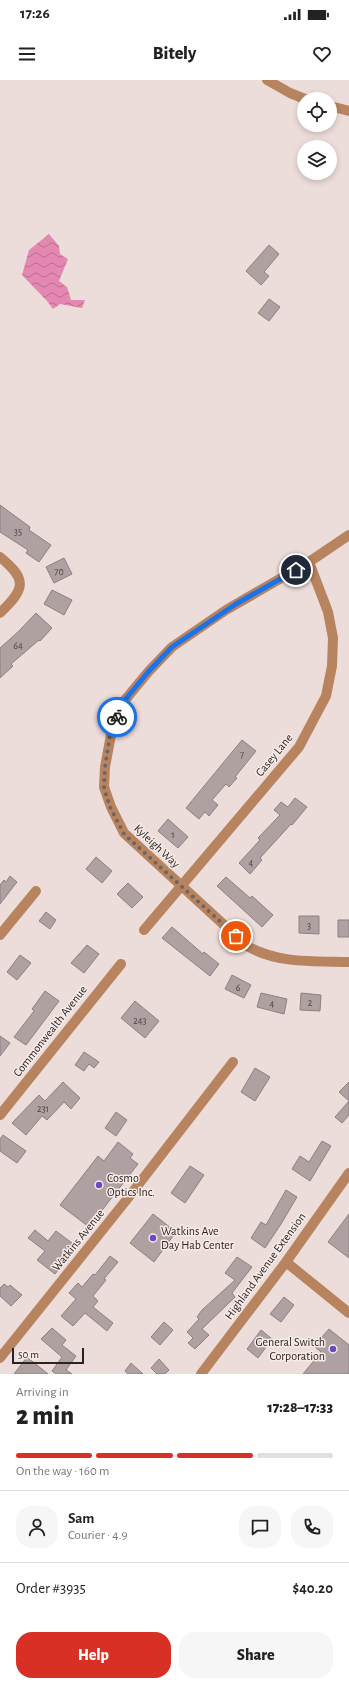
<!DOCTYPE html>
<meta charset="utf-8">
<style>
:root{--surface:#fff;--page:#f6f6f6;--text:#222;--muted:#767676;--line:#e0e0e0;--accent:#d93025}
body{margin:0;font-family:"Alegreya Sans",sans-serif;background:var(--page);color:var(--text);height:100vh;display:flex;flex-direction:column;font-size:15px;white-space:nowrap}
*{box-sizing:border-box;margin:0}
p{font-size:13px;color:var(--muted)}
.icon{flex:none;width:22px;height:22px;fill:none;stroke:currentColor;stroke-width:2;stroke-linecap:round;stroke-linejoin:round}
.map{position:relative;height:1294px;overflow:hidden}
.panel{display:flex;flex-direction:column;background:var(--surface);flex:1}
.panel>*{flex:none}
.fabs{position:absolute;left:297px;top:12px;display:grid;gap:8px}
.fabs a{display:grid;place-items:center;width:40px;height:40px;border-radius:50%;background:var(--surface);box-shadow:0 2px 6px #0003;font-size:20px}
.scale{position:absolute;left:12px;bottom:10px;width:72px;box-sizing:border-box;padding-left:4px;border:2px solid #292422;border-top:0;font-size:11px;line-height:14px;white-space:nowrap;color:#292422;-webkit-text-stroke:3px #f9ebe7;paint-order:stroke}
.pin{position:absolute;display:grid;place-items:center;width:34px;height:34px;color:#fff;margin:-17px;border:2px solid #fff;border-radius:50%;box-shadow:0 1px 4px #0007}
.courier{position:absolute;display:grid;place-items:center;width:40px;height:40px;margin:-20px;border:3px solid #1a73e8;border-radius:50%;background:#fff;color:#222;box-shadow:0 1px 5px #0007}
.head em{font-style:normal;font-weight:800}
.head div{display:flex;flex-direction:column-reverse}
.head{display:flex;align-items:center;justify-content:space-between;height:68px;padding:0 16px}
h1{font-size:26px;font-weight:800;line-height:30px}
.bar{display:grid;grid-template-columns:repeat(4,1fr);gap:6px 4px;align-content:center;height:48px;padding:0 16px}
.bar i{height:5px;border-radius:3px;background:var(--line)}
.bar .active{background:var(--accent)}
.bar p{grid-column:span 4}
.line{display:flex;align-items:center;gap:10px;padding:0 16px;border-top:1px solid var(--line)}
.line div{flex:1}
.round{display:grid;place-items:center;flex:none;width:42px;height:42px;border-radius:16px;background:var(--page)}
.button{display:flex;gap:8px;margin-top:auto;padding:8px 16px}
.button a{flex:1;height:46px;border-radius:16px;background:var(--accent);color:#fff;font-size:16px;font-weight:800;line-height:46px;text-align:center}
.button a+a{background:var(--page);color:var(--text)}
.status{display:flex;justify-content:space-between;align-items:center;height:28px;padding:0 20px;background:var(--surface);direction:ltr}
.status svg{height:11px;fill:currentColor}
header{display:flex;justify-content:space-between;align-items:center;height:52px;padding:0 16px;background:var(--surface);font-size:18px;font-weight:800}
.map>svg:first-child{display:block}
</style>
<div class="status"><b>17:26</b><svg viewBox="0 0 49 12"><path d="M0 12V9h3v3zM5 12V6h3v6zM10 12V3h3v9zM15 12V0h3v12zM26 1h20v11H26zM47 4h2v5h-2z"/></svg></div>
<header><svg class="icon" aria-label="menu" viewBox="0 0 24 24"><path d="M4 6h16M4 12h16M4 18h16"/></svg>Bitely<svg class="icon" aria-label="heart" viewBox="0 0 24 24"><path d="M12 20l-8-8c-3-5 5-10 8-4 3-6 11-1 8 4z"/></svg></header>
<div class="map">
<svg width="349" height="1294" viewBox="0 0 349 1294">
<defs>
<pattern id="water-waves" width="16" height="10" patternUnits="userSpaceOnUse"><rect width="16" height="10" fill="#e488b2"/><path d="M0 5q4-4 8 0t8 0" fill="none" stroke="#b96f90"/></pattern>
</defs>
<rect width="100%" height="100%" fill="#ecddda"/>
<path fill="url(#water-waves)" d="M49 154 59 166 60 174 68 179 59 201 67 207 71 220H85L82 228 60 224 53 229 47 221 22 195 29 170Z"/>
<path fill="#afa1a2" stroke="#8d8081" d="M269 165 279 174 264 192 269 196 261 205 246 191Z
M269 219 280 227 269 241 258 233Z
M0 425 30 447 29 450 51 465 39 482 26 473 28 470 0 452Z
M64 478 72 494 54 503 46 487Z
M52 510 72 520 64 535 44 524Z
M36 533 52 548 40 561 39 560 11 584 13 586 0 598V568L19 551Z
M242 660 256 671 235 697 237 698 229 707 226 704 212 720 218 725 209 736 205 732 199 739 186 728Z
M295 718 307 727 292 745 291 744 260 778 262 780 250 794 239 783 260 760 258 758 280 735 274 730 281 722 288 727Z
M168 739 188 757 178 768 158 751Z
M96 777 112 791 102 803 86 789Z
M10 796 17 802 0 824V805L4 800 6 802Z
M226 797 250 818 252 816 273 835 262 847 217 806Z
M128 803 143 817 132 828 117 814Z
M46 832 56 840 50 849 39 841Z
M299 836H319V854L299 853Z
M338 840H349V857H338Z
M172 847 203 874 204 872 219 884 210 896 162 858Z
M87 865 99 874 84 893 71 883Z
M20 875 31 883 17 900 7 892Z
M232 895 251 905 244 918 225 909Z
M45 911 59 921 26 965 14 957 34 931 32 929Z
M261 913 287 919 284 934 257 927Z
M301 913 321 915 320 931 300 930Z
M135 921 159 941 145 958 121 938Z
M0 956 10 963 0 976Z
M84 972 99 982 94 988 89 984 84 991 75 985Z
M255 988 270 997 255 1021 241 1012Z
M63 1002 80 1018 71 1029 64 1022 47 1040 42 1036 26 1055 12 1043 39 1015 45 1021Z
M349 1002V1021L339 1012Z
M349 1021V1035L342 1043 335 1037Z
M116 1032 127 1040 116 1056 105 1048Z
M3 1055 26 1071 17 1083 0 1071V1059Z
M322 1061 331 1066 310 1101 292 1089 300 1076 309 1082Z
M118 1062 133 1074 130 1078 138 1084 89 1147 60 1125 98 1076 104 1081Z
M190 1086 204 1095 185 1123 171 1113Z
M286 1110 297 1117 281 1144 265 1168 251 1158 261 1142 266 1145Z
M153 1134 176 1152 154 1182 130 1163Z
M349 1134V1178L328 1162Z
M35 1150 48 1161 56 1151 72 1163 64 1173 69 1176 55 1194 37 1180 45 1171 28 1158Z
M110 1176 118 1182 104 1199 106 1200 93 1216 98 1221 93 1227 113 1243 107 1251 85 1233 73 1246 61 1236 76 1219 69 1213 78 1203 82 1207 93 1194 95 1195Z
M237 1177 252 1187 232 1213 235 1217 202 1249 209 1255 195 1269 188 1263 193 1258 187 1252 199 1239 197 1237 202 1230 235 1200 225 1193Z
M4 1204 8 1207 10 1205 22 1215 11 1226 0 1216V1208Z
M284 1217 294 1225 281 1242 270 1234Z
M164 1242 173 1250 160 1265 151 1257Z
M52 1248 66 1260 62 1265 76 1276 66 1290 72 1294H56L52 1291 62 1277 41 1259Z
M329 1249 349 1265V1294H303L321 1272 314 1266Z
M261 1250 272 1259 258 1278 247 1269Z
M27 1277 48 1294H14Z
M159 1279 169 1290 165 1294H157L151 1288Z
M131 1283 143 1294H128L125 1291Z"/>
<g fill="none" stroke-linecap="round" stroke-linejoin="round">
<path stroke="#b8845f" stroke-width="10" d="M267 0 290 13 305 19
M330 26 349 31
M349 455 309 482 226 530 172 567 149 591 120 626 111 655 105 687 104 707 111 727 124 753 247 866C278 884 315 881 349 882
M0 477C28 500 25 509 0 533
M144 850 299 667 326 616 332 586 333 558 328 532 309 482
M0 855 36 811
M0 1035 121 884
M286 1182 349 1233
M0 1278 128 1118 233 982
M201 1294 286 1182 349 1093"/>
</g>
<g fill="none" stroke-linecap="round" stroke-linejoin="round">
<path stroke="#6d6562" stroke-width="4" stroke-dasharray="0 7.2" d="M117 637 110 655 105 687 104 708 110 727 124 754 236 856"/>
<path stroke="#1a73e8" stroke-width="5" d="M117 637 120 626 149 591 172 567 236 524 296 490"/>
</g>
<g fill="#654dc6" stroke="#f9ebe7" stroke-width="1.5">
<circle cx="99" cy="1105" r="4"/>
<circle cx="153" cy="1158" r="4"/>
<circle cx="333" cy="1269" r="4"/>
</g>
<g text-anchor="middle" stroke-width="3" stroke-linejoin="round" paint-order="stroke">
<g font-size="10" fill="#4a4342">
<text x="18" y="455">35</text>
<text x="59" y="495">70</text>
<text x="18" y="569">64</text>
<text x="242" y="678">7</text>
<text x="173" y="758">1</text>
<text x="251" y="786">4</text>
<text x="309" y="849">3</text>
<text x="238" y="911">6</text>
<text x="310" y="926">2</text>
<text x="272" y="927">4</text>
<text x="140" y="944">243</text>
<text x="43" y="1032">231</text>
</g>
<g font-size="12" fill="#292422" stroke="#f9ebe7">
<text transform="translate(274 675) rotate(-51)" y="4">Casey Lane</text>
<text transform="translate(157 766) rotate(43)" y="4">Kyleigh Way</text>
<text transform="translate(50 951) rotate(-52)" y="4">Commonwealth Avenue</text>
<text transform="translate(78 1160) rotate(-51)" y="4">Watkins Avenue</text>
<text transform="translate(265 1186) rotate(-54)" y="4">Highland Avenue Extension</text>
</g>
<g font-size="12" fill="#292422" stroke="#f9ebe7" text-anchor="start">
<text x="107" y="1102">Cosmo<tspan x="107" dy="14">Optics Inc.</tspan></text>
<text x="161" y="1155">Watkins Ave<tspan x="161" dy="14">Day Hab Center</tspan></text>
<text x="325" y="1266" text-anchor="end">General Switch<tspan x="325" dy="14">Corporation</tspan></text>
</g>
</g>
</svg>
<div class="fabs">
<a><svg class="icon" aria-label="locate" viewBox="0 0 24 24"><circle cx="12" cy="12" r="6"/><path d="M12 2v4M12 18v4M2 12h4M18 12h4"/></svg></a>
<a><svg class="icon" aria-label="layers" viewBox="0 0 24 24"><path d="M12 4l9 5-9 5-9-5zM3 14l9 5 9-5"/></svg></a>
</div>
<div class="scale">50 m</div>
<div class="pin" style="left:236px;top:856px;background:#ea580c"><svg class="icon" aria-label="bag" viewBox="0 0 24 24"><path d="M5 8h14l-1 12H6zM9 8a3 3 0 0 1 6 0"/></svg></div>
<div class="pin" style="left:296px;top:490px;background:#1f2937"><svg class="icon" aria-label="home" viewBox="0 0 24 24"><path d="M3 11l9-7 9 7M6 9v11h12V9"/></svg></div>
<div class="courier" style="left:117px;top:637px"><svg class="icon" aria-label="bike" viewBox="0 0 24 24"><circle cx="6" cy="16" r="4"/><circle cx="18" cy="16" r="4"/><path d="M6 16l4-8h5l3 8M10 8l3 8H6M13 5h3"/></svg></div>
</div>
<section class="panel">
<div class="head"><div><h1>2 min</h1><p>Arriving in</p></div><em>17:28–17:33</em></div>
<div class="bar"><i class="active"></i><i class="active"></i><i class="active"></i><i></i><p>On the way · 160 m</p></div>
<div class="line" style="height:72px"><a class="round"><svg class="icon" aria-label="person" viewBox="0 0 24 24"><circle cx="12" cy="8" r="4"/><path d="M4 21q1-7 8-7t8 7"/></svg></a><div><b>Sam</b><p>Courier · 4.9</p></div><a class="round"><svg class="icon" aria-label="chat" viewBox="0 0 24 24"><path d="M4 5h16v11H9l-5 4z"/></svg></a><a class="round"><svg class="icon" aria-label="phone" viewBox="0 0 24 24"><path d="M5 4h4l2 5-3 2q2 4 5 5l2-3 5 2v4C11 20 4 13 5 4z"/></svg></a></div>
<div class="line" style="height:52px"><div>Order #3935</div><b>$40.20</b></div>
<div class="button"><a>Help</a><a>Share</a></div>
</section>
